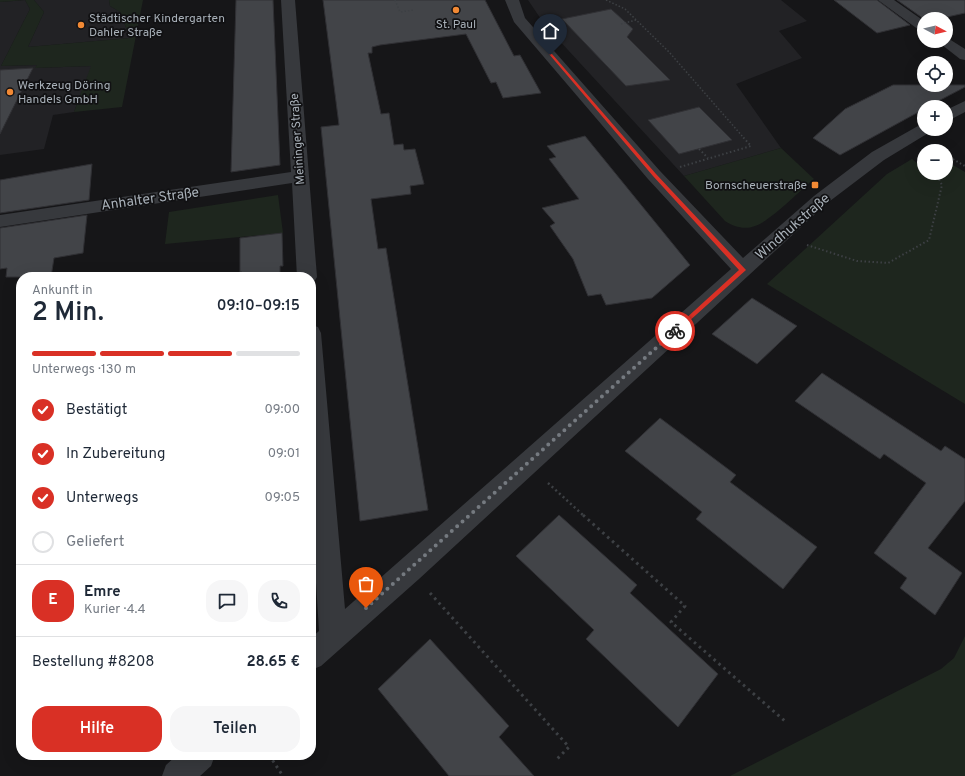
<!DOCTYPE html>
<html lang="de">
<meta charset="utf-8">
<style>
:root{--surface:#fff;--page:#f6f6f7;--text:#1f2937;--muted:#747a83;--line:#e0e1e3;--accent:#d93025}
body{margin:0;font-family:Overpass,sans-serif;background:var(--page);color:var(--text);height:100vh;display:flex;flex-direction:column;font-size:15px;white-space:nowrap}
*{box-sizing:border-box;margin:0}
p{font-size:13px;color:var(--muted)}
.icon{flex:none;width:22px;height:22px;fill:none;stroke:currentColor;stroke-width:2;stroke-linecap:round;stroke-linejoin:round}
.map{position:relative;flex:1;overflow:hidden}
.sheet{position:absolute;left:16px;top:272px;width:300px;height:488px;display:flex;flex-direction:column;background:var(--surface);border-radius:16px;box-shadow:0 4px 16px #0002}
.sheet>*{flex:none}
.needle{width:26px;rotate:97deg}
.buttons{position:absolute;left:917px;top:12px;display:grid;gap:8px}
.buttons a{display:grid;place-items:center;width:36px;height:36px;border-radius:50%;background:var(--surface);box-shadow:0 4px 16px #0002;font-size:20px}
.pin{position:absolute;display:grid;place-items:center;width:34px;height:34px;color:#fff;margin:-41px -17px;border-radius:50% 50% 50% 0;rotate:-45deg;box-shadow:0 0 4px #0007}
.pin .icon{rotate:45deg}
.courier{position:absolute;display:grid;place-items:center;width:40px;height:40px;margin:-20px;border:3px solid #d93025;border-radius:50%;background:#fff;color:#222;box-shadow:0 1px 5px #0007}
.headline em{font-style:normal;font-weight:600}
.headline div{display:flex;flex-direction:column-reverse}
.headline{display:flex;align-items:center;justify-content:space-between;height:68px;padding:0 16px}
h1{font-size:26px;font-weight:600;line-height:30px}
.bar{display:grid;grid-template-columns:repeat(4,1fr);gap:6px 4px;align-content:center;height:48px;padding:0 16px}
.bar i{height:5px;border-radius:3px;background:var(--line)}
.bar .active{background:var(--accent)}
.bar p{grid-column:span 4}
.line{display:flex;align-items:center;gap:10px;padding:0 16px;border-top:1px solid var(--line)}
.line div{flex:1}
.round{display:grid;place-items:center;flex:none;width:42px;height:42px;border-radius:16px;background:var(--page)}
ol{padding:0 16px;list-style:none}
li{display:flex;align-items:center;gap:12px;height:44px}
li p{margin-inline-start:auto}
li .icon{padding:4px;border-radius:50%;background:var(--accent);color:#fff;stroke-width:4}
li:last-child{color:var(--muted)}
li i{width:22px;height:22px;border:2px solid var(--line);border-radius:50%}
.action{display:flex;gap:8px;margin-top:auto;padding:8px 16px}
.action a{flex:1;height:46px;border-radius:16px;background:var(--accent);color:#fff;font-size:16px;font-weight:600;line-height:46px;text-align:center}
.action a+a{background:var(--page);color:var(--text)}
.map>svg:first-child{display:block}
</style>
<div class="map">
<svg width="965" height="776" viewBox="0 0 965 776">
<rect width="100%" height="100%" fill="#161618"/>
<path fill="#222225" d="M25 0 30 9 1 66 37 65 36 68 92 66 74 112 53 115 44 149 0 155V2Z
M34 0H109L110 6 120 12 130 38 28 47 44 12Z
M528 0H781L807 21 779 31 802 58 736 84 781 148 684 176 545 25Z"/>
<path fill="#1e261e" d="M0 0H34L44 12 28 47 130 38 120 12 110 6 109 0H143L122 107 74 112 91 66 35 68 37 65 1 66 30 9 25 0 0 2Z
M781 148 814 179C799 191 772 220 755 226 745 230 734 227 725 221L684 176Z
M912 159 924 169V173H946V169L953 165 965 172V404L767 284 887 174Z
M278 195 283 233 165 244 169 212Z
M965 636V776H730L941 669 954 658Z"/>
<path fill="#424448" stroke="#303034" d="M236 0H273L280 165 231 172Z
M323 0H485L514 56 520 55 541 93 503 98 496 82 491 83 466 34 380 45 372 47V53H368L381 114 389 113 394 145 403 144 404 150 415 149 424 184 410 186 411 194 371 199 378 249 386 248 428 510 360 521 321 127 339 125Z
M834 0H877L910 25 877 33Z
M897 0H965V13L938 19H924Z
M611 9 633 29 627 37 670 80 626 86 562 19Z
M33 68 0 134V70Z
M893 85H965V87L927 107H924V109L840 155 813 138 845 109Z
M699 107 732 140 679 154 648 120Z
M585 136 690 265 652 298 606 305 601 294 588 296 573 259 550 226 555 223 542 208 579 199 549 159 556 157 547 146Z
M92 164 89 200 0 213V180Z
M87 215 83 253 54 258 51 277H6L7 268 0 269V228Z
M282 233 283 266H280V277H242V272H240V238Z
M752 298 797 326 757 364 712 334Z
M822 373 941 451 945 446 965 459V501L928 548 962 573 935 615 900 588 907 578 874 553 926 483 884 454 880 459 795 401Z
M660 418 736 475 730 482 817 547 783 589 696 519 702 512 625 451Z
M559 515 637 585 630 593 718 674 678 727 586 639 594 630 516 556Z
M430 639 509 726 499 737 534 776H449L378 689Z"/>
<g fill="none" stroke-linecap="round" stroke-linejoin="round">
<path stroke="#3d4044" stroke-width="1.5" stroke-dasharray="1.5 2" stroke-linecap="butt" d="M395 0 400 12 414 10
M606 0 625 9 669 52 743 137
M621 24 636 20"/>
<path stroke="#3d4044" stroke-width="2" stroke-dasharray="1.5 2.5" stroke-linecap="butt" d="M699 149 708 158
M946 155 965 166
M680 167 751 146 742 136
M807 245 857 261 888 263 929 240 942 185 936 173"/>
<path stroke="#3d4044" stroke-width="2.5" stroke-dasharray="2 3" stroke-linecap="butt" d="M548 483 584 516"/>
<path stroke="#3d4044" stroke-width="3" stroke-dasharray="2.5 4" stroke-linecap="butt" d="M583 515 685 606 671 622 786 722
M430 593 569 747 555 761
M269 755 283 776"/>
<path fill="#37393d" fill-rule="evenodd" d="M281 0H295L317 277 314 282 311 283V277H297L292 183 0 227V215L291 172Z
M505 0H519L525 18 660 171 743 258 814 196 872 152 918 126 924 124V129H932L930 132 884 160 826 204 419 579 321 666 311 670V638L319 631 311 502V325L318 327 321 333 345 609 731 269 648 179 514 22Z
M878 0H894L924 21V31L919 30Z
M946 37 965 49V60L960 59 937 41H946Z
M965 101V112L946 122V110Z
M177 755H215L211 766 200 776H162L166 765Z"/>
</g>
<path fill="#d93025" d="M549 54H552L656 174 746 270 677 332 672 331 739 270 653 176Z"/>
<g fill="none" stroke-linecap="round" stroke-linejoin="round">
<path stroke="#757a80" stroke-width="4" stroke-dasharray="0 7.2" d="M366 608 675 331"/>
</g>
<g fill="#f28934" stroke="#111113" stroke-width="1.5">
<circle cx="456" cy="10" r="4"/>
<circle cx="81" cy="25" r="4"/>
<circle cx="10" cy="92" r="4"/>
<rect x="811" y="181" width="8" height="8" rx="2"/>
</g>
<g text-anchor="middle" stroke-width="3.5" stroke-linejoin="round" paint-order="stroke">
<g font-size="12" fill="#a8b0b8" stroke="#111113" text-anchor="start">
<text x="89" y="22">Städtischer Kindergarten<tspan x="89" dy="14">Dahler Straße</tspan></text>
<text x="456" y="28" text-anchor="middle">St. Paul</text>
<text x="18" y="89">Werkzeug Döring<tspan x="18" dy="14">Handels GmbH</tspan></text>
<text x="807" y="189" text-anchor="end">Bornscheuerstraße</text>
</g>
<g font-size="12" fill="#a8b0b8" stroke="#111113">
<text transform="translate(297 139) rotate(-94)" y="4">Meininger Straße</text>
</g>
<g font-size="14" fill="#a8b0b8" stroke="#111113">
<text transform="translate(150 198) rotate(-8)" y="5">Anhalter Straße</text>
<text transform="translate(792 226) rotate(-41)" y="5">Windhukstraße</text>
</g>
</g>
</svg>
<div class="buttons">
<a><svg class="needle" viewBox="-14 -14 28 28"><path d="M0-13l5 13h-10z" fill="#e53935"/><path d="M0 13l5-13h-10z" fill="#747a83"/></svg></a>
<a><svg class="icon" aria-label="locate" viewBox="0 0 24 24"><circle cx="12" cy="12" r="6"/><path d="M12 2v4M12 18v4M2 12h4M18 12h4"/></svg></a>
<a>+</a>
<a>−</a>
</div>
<div class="pin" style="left:366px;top:608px;background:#ea580c"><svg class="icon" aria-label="bag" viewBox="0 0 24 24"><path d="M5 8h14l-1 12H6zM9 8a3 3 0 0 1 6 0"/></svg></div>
<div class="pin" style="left:550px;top:55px;background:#1f2937"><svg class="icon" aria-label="home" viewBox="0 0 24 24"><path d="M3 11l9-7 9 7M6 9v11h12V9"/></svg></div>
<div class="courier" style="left:675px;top:331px"><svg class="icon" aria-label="bike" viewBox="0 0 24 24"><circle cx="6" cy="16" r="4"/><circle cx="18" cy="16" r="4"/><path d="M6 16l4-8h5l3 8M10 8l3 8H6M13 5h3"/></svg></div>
<section class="sheet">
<div class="headline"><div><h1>2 Min.</h1><p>Ankunft in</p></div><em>09:10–09:15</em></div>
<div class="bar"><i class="active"></i><i class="active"></i><i class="active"></i><i></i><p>Unterwegs · 130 m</p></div>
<ol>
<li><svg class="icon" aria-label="check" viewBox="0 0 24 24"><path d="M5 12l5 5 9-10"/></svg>Bestätigt<p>09:00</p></li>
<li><svg class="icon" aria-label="check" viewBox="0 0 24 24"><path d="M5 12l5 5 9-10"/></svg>In Zubereitung<p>09:01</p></li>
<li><svg class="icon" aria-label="check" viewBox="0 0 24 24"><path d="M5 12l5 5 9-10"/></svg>Unterwegs<p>09:05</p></li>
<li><i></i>Geliefert</li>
</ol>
<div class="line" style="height:72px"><b class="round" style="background:var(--accent);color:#fff">E</b><div><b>Emre</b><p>Kurier · 4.4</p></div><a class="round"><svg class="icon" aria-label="chat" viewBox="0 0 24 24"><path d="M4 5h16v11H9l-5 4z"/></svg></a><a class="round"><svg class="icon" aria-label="phone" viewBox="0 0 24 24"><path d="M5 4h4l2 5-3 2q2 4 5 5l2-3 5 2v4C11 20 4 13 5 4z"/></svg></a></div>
<div class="line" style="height:52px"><div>Bestellung #8208</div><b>28.65 €</b></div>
<div class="action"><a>Hilfe</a><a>Teilen</a></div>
</section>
</div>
